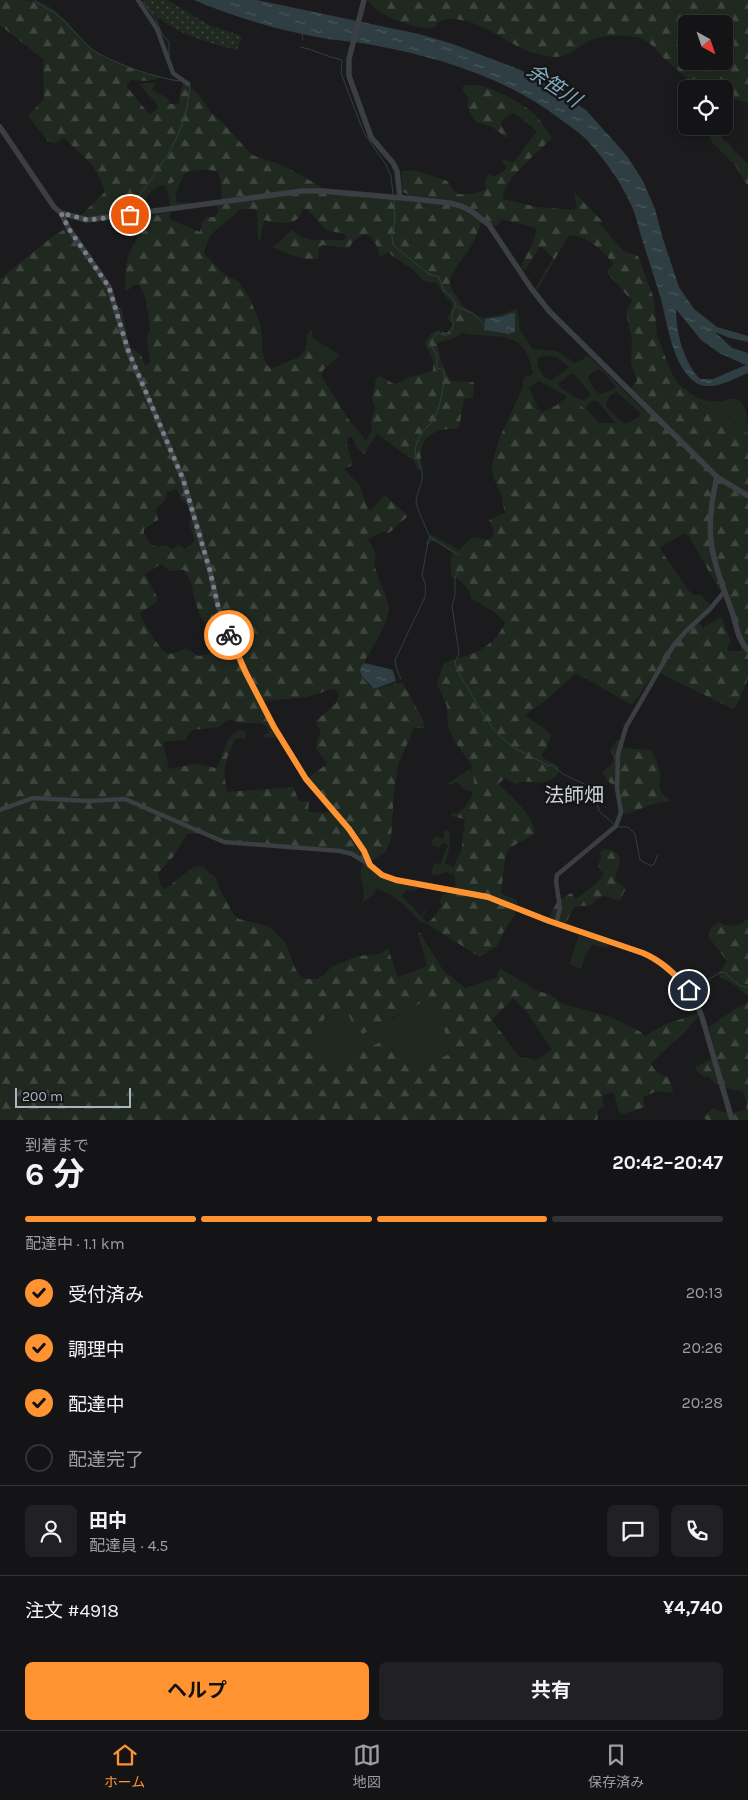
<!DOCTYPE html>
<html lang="ja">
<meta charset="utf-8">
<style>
:root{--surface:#141416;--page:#212123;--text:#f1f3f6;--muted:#9d9ea1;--line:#333335;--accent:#ff9331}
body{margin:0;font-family:Karla,"Noto Sans JP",sans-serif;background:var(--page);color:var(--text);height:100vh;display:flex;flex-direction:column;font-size:19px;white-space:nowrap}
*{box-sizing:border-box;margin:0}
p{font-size:16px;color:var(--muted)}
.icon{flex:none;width:28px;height:28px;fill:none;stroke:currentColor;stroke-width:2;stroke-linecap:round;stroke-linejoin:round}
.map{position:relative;height:1120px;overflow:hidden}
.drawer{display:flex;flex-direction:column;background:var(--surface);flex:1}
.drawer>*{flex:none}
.needle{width:32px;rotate:140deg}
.tools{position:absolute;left:678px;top:15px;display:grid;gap:10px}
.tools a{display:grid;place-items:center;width:55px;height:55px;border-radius:8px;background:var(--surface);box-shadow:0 2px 12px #0003,0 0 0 1px var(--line);font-size:25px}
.scale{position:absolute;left:15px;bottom:12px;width:116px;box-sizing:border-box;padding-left:5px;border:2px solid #acb5be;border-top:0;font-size:14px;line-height:18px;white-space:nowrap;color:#acb5be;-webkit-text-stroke:4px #161619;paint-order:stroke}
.pin{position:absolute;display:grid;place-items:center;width:42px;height:42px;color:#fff;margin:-21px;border:2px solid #fff;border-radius:50%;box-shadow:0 1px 5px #0007}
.courier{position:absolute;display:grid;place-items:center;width:50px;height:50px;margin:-25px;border:4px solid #ff9331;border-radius:50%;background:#fff;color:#222;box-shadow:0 1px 6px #0007}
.overview em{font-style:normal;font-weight:700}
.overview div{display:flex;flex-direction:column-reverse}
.overview{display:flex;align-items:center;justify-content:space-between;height:85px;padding:0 25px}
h1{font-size:32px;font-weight:700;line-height:38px}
.bar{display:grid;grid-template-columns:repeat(4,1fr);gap:8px 5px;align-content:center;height:60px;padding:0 25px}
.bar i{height:6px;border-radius:4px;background:var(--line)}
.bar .on{background:var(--accent)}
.bar p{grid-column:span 4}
.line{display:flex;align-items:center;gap:12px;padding:0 25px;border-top:1px solid var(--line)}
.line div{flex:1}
.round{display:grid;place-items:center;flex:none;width:52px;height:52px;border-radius:8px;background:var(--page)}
ol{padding:0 25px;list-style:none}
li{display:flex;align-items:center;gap:15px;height:55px}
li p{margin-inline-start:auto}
li .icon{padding:5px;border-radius:50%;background:var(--accent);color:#111;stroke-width:4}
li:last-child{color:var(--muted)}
li i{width:28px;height:28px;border:2px solid var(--line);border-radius:50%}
.cta{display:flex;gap:10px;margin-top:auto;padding:10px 25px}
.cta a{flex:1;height:58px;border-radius:8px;background:var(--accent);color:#111;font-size:20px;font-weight:700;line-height:58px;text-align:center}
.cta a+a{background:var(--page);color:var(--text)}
.tabs{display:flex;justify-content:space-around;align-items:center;height:70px;border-top:1px solid var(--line);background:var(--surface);font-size:14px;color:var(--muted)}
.tabs a{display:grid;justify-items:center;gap:2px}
.tabs .on{color:var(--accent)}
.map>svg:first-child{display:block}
</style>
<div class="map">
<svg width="748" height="1120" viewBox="0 0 748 1120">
<defs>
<pattern id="forest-firs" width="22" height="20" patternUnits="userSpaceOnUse" patternTransform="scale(1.25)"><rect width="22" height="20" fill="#202920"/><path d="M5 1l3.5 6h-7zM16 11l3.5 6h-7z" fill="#3e463f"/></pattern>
<pattern id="park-dots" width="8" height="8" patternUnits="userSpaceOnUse" patternTransform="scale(1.25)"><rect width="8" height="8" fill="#202920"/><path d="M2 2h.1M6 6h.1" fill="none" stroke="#3e463f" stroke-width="1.8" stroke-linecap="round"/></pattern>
<pattern id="water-ripples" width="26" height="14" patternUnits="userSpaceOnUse" patternTransform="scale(1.25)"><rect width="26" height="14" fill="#2f3e43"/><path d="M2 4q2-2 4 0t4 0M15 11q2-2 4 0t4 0" fill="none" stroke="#4a585c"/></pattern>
</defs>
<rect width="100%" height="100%" fill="#1b1b1d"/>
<path fill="#202920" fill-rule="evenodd" d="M145 83H155L152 89 170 100 169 102 159 107 139 84Z
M185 174C180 182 174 193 177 203L195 202 170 206 167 189 164 185C154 186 148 195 142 203 147 192 151 186 161 179L165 180 169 184H173Z
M463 306 482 318 500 315 516 309 518 312 520 330 533 349 557 351 575 363 585 358V355L589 356 645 411C643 415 641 418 638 420 628 425 605 429 596 423 582 412 586 405 566 400L543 413C534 409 532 394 524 385L522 386 523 380 526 376H530L533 373C524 327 500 340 463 333L468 324ZM515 314V332L508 334 486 331 485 319ZM543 356 557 357 569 367 567 369 552 380 547 379C541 374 536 366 538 358ZM598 369 604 373 616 387 607 392 600 394 595 390 588 379 589 375ZM571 374 575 375 590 393V396L584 400 576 398 560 387 558 384ZM539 381 566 396 565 399 542 412 538 408 529 387ZM617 392 640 413 639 417 627 423 622 422 606 406V403L611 395ZM593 401H597L616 423H599L586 408 588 404Z
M311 330H312L313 338 340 355 331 363 320 359 310 348 305 350 307 335Z
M697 398C705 400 712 402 720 401 725 401 731 397 736 399 748 402 748 424 748 434L728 417H720L712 413 701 404Z
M471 768 474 782V792L465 790 457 782 450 785 448 783Z
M445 830 450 832C451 843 449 853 445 863L453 867V875L446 872 435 876 431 874 434 863 440 864 448 845 443 843 439 848 432 845V841L436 836 443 839Z
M364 864 378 875 422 886 421 888 413 891 406 890 402 896 421 916 429 905 422 918 425 921 430 922 427 924 421 922C408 909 395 893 376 889L374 894 361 904C370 891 354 876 364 864Z
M579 935 608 944 609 946 608 948 592 945 585 956 581 969 569 964Z
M437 997 450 1054 410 1071 397 1053 383 1041 332 1063 315 1044 312 1033 327 1016 344 1006 355 1028 392 1019 412 1007Z"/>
<path fill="url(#forest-firs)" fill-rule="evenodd" d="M0 0C10 0 30 0 38 1 65 12 75 37 98 53 117 65 141 71 163 77L148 81 131 80 127 84V87L150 115C164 103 160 102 179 105 180 98 180 87 184 82L199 95 212 114 219 119 252 155 282 165 320 186 326 192 411 196 403 192 401 172 415 170 447 181 455 193C467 196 474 194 486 190L485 180 489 174 493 177 502 172 507 168 502 161 505 159 509 162 515 161 537 131 514 113 503 119 501 124 508 136 507 138 492 127 476 122 470 113 467 105 469 98 463 91V86C481 79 523 103 536 116 542 122 547 131 552 138 540 151 501 181 503 199L537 207 574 210 577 208 574 192 602 221 600 224 623 251 638 256 654 299 657 336 673 376 678 384 697 398 701 405 720 417H727L748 434V679L736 707 733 709 656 671 632 705 576 673 545 701 525 715C534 723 543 726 551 735L546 749 541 756C548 762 553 762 559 767L558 774C539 791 531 776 515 784L505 778 498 784C512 797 533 814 535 834L509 848 505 859 501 894 517 900 516 912 503 933 497 946 480 957 427 924 435 916 442 905 439 901 443 894 453 893 456 884 453 867 461 852 465 819 451 816 452 812 457 814 464 808 472 797 474 782 471 764 455 742 448 727 447 706 437 683 444 663C466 656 486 652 500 632 502 628 504 626 505 622L494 612 471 598C470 588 461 580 452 577 450 568 449 560 453 553L432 540 429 544 426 543 431 534 459 550 473 537 487 540 494 536 493 529 489 520 505 513 501 495 493 476 492 465 499 439 524 385 531 394 536 409 543 413 566 400C582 397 587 419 599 424 606 427 615 425 622 424 633 423 639 420 645 411L644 404 632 389V386L637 381 631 363 632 340 626 312 632 301 608 274V270L613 265V263C603 252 586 234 569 235L537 290 536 287 553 258 544 249 540 247 527 267 525 270 521 267C525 255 537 240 536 228L501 219 498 225 494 226 485 220 481 223C477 233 474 242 468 251 462 261 453 268 450 280 449 289 458 297 462 304 476 328 463 338 439 342L437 344 441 361 450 381 474 382 473 398 464 399 459 428C451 429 438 429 432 434 419 442 419 457 423 469L418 470 414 461 377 434 364 454 358 449 352 437H348L347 445 353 465 344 469 360 486 368 509H372L385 495 405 513 407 517 389 533 382 532 368 539 376 554C369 574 391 592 388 613 386 630 361 662 361 672 361 680 369 685 375 689L396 683H403L423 720 424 728H414L398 765 394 790 391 840 386 851 372 861 363 860 347 850 223 840 198 833 187 834 173 857 158 873 161 886 165 889 195 866H203L210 874 215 876 221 892 234 915 239 919 267 926 275 932 286 944 295 968 299 975 306 979H317L324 975 331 967 358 956 379 954 388 949 398 977 427 966 418 933H420L443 970 465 988 496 978 500 968 537 991 549 994 563 1004 611 1017 639 1031 645 1036 666 1024 697 1014 698 1016 685 1032 651 1063C654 1072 660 1074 669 1078L673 1090 672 1093 657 1091 643 1097 645 1107 623 1114 618 1110 614 1092 602 1095 604 1107 597 1110 598 1119 596 1120H0V279L52 237 65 229 69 233 79 237 104 275 117 307 122 309 128 341 130 347 141 355 145 366 150 363 147 338 150 330 148 311 145 297 140 285H133L127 291 125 290 126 268 128 256 148 217 170 212 169 216 171 220 200 232 202 223 206 217H214L218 212 217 206C225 198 222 181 217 171 207 170 195 169 186 173 179 176 176 183 169 184L165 180 161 179C149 187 143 196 142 211L92 218 80 216 105 192C98 166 83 156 64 138L55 143 48 141 28 116 44 99 43 59 0 25ZM240 209H254L257 212 258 237 261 243V236L264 220C273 223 294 226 300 216 301 214 301 211 303 209H307L326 230 345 234 347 238 343 240H312L304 238 291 230 277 244 274 245 273 247C285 253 305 262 318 258L319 248 322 245 349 248C353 240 358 237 366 234 373 238 379 247 379 256L381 257 388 252C394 258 401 261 408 266 420 274 419 283 437 283L442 292 452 303V309L447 319 453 324 447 333C444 333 442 331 439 330 433 329 426 340 425 344L433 360V371L404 379 399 383 394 384 380 376 376 378 372 399 375 408 371 421 372 429 366 441 349 420 321 376 324 369 331 363 320 359 308 347 299 357 271 369C259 359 264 339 260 325 257 314 246 287 237 281 233 278 227 277 223 273 216 267 211 260 204 254 209 227 223 228 240 209ZM177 489 182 501 189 505 193 517 189 523 195 541 185 549 179 545 171 549 166 545 159 547 150 544 144 534V529L158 520 156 509 166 499 167 492ZM685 533 689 536 720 591H725L741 644 742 651H728L727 646 731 643 722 618 720 617 703 628 699 623 713 607 701 595H694L688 590 660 549 662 546ZM161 564 170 571 184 570C194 585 192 591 197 607 201 621 213 632 216 647L206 655 198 656 186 648C181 650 172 656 167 653 159 649 142 621 140 613L157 602V597L145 574ZM332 689 336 690 339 695 336 703 316 721 321 733 317 740 316 748 327 764 308 778 330 811 324 813 308 812 309 801H299L293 787 227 792C222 767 225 762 235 739L246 738V731L240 730C224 736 225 756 216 768L195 764 169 769 163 742 185 740 192 730 220 727 224 722 231 719C243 730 266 714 269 733L263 735V737L277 738 278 737 260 704 265 701 307 697ZM437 997 450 1054 410 1071 397 1053 383 1041 332 1063 315 1044 312 1033 327 1016 344 1006 355 1028 363 1034 412 1007ZM513 998 527 1012 552 1050 536 1060 519 1057 492 1020Z
M368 0H748V103L734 99 724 91V89H694C687 77 678 71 668 62 661 56 654 46 646 41 635 33 603 35 591 40 572 49 570 60 546 56 519 52 498 32 473 23 463 20 450 16 440 21 437 23 435 27 432 28 427 31 390 19 385 15 378 11 372 7 368 0ZM686 24H724V61H686Z
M705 126H716L724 141 729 143 732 149 748 164V187L735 165 711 141Z
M617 740H620L624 748 651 750C655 757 660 768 660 777 660 782 658 788 662 793 664 796 668 798 670 801L653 804 627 814 623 813 618 789 609 782 602 773 613 763 614 757 610 750Z
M605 849C628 853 618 865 615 880L626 889 619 901C605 896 603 892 592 905L574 907 565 925 548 919 557 902 571 893 576 899 597 883 604 874 598 866 601 857 600 852Z
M748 919V996L736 986 719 976V972L727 961 708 936 711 928 718 922C732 928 735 927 748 919Z
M748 1001V1120H707L703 1118 712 1108C723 1114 734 1113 746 1110L747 1103 743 1091 725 1088 719 1084 714 1083 709 1077H704L696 1070V1067L716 1056 709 1027 735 1009 747 1003Z"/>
<path fill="url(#park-dots)" d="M140 0 144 3 143 0H167L209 25 242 36 237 50C201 41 164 30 140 0Z"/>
<path fill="url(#water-ripples)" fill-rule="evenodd" d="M194 0H257L419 34 453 44 523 71 557 91 586 110 627 156 643 181 655 209 663 239 679 287 694 309 717 327 748 336V342L730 338 715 332 732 348 748 353V373C733 379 710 393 695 382 673 367 667 323 661 299 655 280 649 261 643 242 639 231 637 219 633 209 623 186 609 165 592 146 584 135 571 127 560 119 507 78 438 57 373 45 358 42 343 41 328 39 282 31 236 18 194 0ZM676 309 701 340 721 354 746 365 713 379H700C683 361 676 332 676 309Z
M512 313 515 314V332L508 334 484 330 485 319 504 316Z
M364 663 390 669 393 671 396 681 374 689C367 680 354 674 364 663Z"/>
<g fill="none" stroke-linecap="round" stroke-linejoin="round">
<path stroke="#2f3e43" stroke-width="1" d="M35 0C42 8 52 10 60 17 71 26 79 38 90 48 107 61 160 80 181 81
M144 3 155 18 162 34 169 42V56
M302 34 303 40
M301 47C315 50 327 57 342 60L341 73 364 133 386 165 391 176 393 194
M394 200 395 219 392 235 393 245 429 274 439 277 444 291 450 295 456 304C455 308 451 313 452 317 454 326 455 330 446 336L437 333 429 342 437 355V368L444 370C445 384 440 410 432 422 428 427 422 430 420 436 410 455 418 456 422 472 424 482 416 493 416 502 416 506 428 533 430 537L428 541 422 576C426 584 426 589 425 597L395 660 397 670 401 679
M133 203C162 166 188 132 190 83L186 80
M457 307 472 313 483 323
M430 537 459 555
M462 566 455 577V595L452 606 458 646 459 654 455 662C457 673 464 681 469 690 480 708 489 727 505 741 516 751 535 757 548 766L552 765 563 774 586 785 597 804 599 811 615 825
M618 827H628L635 834 640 860 651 866 654 864 658 854
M693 989 719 973 724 972 739 985 748 988"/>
<path stroke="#3b3e43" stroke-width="4.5" d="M138 0 157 29 173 73 188 84
M0 810 33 798 88 801 125 799 224 842 340 851 352 854 370 865
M556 924 560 908 556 881 557 875 616 826 621 812 617 788 618 754 626 727 673 646 686 631 710 609 724 592"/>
<path stroke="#3b3e43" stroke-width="5.5" d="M364 0 349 59V76L371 137 393 163 397 171 400 197
M0 127 54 207 61 213 87 220 302 191H323L414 199 449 203 461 206 471 211 489 225 531 288 549 311 717 477 748 496
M61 213 69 229 109 287 128 351 183 479 210 571 218 606 246 673 274 727 306 779 349 829 364 851 370 865 382 875 396 880 488 897 549 921 643 953 654 958 667 967 693 995 702 1017 732 1120
M717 477C711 502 707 532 714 557 718 576 726 594 732 612 737 626 737 639 748 650"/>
</g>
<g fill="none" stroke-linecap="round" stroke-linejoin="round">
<path stroke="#797f86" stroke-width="5" stroke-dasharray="0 9" d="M130 215 88 220 61 213 69 229 109 287 128 350 183 479 210 571 218 606 229 635"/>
<path stroke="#ff9331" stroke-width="6" d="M229 635 246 673 274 727 306 779 349 829 364 851 370 865 382 875 396 880 488 897 549 921 643 953C662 961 676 975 689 990"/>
</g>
<g text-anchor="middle" stroke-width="5" stroke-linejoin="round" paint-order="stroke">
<g font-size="20" font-style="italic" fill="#81abbb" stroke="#161619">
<text transform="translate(554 85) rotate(34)" y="7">余笹川</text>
</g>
<g font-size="20" fill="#ced3d9" stroke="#161619">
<text x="574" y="802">法師畑</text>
</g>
</g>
</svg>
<div class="tools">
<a><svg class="needle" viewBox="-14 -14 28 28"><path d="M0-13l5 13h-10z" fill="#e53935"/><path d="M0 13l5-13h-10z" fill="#9d9ea1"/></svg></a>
<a><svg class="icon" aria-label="locate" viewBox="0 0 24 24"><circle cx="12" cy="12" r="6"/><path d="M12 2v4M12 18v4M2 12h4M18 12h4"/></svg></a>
</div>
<div class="scale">200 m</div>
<div class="pin" style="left:130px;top:215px;background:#ea580c"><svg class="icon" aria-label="bag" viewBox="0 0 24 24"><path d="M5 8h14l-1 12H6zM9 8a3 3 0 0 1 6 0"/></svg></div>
<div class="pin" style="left:689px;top:990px;background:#1f2937"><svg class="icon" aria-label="home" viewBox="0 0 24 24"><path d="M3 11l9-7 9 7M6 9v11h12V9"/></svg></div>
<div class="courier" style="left:229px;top:635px"><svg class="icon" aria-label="bike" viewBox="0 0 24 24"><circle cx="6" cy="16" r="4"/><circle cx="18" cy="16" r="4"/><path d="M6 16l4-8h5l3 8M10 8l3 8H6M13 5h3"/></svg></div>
</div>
<section class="drawer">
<div class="overview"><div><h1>6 分</h1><p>到着まで</p></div><em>20:42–20:47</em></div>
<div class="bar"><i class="on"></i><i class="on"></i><i class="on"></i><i></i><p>配達中 · 1.1 km</p></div>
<ol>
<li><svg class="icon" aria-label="check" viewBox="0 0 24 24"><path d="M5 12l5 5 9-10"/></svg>受付済み<p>20:13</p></li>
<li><svg class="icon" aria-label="check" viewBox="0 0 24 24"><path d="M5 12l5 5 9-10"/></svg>調理中<p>20:26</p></li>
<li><svg class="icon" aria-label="check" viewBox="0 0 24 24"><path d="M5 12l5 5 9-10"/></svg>配達中<p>20:28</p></li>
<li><i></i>配達完了</li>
</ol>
<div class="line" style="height:90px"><a class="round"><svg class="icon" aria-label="person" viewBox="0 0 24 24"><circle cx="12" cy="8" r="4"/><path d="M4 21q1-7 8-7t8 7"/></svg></a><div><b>田中</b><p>配達員 · 4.5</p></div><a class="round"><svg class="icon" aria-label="chat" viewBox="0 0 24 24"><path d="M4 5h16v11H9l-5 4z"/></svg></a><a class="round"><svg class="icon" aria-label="phone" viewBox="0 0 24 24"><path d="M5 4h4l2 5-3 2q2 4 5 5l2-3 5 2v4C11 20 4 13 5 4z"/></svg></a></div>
<div class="line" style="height:65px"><div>注文 #4918</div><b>¥4,740</b></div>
<div class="cta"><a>ヘルプ</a><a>共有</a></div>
</section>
<nav class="tabs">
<a class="on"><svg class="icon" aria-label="home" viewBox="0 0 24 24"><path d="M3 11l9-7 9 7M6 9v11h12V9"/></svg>ホーム</a>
<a><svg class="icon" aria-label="map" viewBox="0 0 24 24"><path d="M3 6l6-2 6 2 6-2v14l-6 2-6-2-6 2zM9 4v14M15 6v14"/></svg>地図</a>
<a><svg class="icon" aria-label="saved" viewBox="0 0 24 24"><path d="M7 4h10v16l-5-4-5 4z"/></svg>保存済み</a>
</nav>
